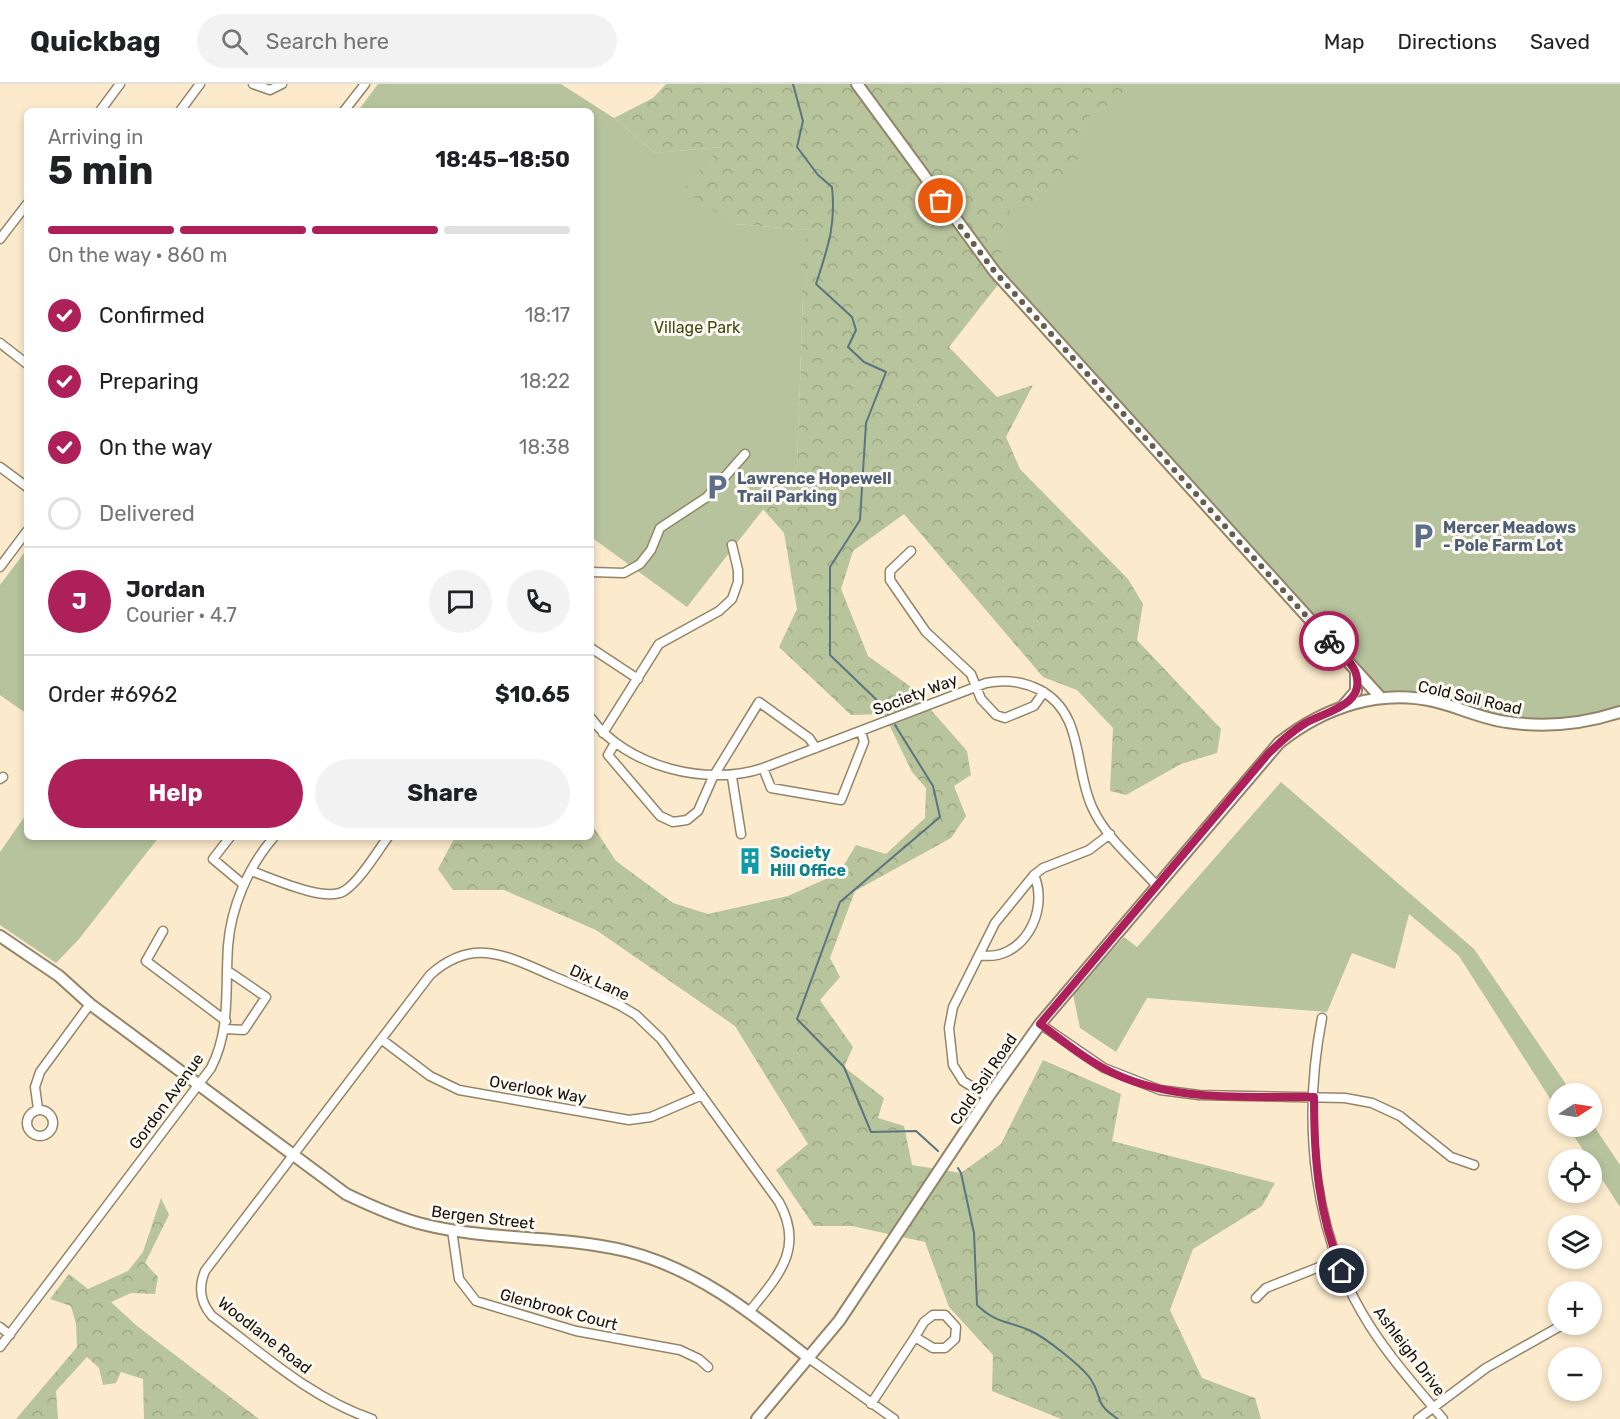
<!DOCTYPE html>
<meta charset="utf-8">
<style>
:root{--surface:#fff;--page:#f2f2f2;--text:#202124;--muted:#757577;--line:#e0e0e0;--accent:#ae2059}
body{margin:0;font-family:Rubik,sans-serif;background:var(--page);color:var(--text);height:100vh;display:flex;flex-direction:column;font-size:22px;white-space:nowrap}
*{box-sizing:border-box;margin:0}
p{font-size:20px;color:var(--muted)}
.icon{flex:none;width:33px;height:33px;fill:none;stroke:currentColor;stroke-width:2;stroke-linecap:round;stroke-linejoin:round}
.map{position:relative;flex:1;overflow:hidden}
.sheet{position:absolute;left:24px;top:24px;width:570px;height:732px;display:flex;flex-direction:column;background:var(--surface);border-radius:9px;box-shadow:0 3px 9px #0003}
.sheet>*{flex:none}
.needle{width:39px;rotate:78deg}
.controls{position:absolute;left:1548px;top:999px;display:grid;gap:12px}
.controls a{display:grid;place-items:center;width:54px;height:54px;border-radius:50%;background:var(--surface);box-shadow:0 3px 9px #0003;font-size:30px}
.pin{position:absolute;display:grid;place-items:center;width:51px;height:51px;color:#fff;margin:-26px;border:3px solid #fff;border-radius:50%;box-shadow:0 2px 6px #0007}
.courier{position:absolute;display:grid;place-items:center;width:60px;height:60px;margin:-30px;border:4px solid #ae2059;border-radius:50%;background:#fff;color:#222;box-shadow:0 2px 8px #0007}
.head em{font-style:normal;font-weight:700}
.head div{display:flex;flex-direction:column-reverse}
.head{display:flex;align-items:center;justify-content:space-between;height:102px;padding:0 24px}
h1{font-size:39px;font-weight:700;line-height:45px}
.bar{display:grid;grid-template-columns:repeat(4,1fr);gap:9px 6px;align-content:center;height:72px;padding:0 24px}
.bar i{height:8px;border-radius:4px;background:var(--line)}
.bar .current{background:var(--accent)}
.bar p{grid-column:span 4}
.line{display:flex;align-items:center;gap:15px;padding:0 24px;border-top:2px solid var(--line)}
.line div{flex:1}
.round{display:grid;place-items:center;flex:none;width:63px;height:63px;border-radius:32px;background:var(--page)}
ol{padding:0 24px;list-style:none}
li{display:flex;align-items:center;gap:18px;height:66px}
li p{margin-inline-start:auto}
li .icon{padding:6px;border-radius:50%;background:var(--accent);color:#fff;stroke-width:4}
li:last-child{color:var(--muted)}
li i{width:33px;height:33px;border:3px solid var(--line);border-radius:50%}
.cta{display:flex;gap:12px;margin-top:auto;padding:12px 24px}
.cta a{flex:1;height:69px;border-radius:36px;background:var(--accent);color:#fff;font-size:24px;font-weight:700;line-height:69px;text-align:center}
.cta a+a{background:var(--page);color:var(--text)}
header{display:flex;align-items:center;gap:36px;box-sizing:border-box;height:84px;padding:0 30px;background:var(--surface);border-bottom:2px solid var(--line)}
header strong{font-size:28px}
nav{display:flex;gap:33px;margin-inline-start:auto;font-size:21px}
.search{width:420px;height:54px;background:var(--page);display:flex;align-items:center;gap:15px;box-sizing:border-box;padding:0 21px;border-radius:33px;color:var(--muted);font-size:22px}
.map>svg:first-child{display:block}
</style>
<header>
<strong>Quickbag</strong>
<div class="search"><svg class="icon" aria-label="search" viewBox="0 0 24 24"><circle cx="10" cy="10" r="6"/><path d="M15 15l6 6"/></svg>Search here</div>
<nav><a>Map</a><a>Directions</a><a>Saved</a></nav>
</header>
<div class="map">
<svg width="1620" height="1335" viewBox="0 0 1620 1335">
<defs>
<pattern id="forest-crowns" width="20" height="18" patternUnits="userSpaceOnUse" patternTransform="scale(1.5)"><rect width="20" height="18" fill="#b7c49c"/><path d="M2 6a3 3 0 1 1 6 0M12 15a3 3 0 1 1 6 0" fill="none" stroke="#9da785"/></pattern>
</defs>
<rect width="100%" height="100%" fill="#fbeacc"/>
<path fill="#b7c39d" d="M378 0H561L614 34 655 69 722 63 734 140 811 146 803 211 797 382 687 523 591 453V27H358Z
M858 0H1620V628L1547 642 1449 621 1381 614 1001 197Z
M27 465V630L0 611V501Z
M1281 698 1474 865 1572 1009 1558 1010V1027L1459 872 1409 830 1395 885 1352 869 1327 928 1147 914 1116 968 1080 944 1073 910 1124 853 1137 863Z
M27 729V753H159L79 855 56 879 0 841V768Z
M1592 1039 1620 1081V1123L1568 1043 1592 1042Z"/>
<path fill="url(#forest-crowns)" d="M666 0H1131L1132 6 1085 35 1077 76 1032 121H1011L999 178 1001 197 949 263 997 313 1033 301 1006 353 1020 385 1128 495 1143 520 1137 556 1221 645 1217 669 1181 680 1126 711 1110 707 1113 644 1077 606 1043 593 904 430 853 467 841 505 868 572 911 603 967 667 971 691 954 702 966 732 951 754 855 807 830 874 840 893 820 916 853 963 844 983 884 1014 878 1034 904 1042 912 1081 961 1089 1001 1060 1043 976 1121 1010 1112 1057 1275 1099 1262 1122 1193 1165 1170 1226 1202 1294 1255 1314 1261 1335H1061L992 1307 993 1271 949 1223 925 1158 852 1142H814L776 1086 808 1060 735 942 596 846 504 806H453L438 785 455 753H591V739L616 777 673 819 708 830 788 812 839 789 856 761 886 770 925 734 926 704 912 688 884 630 851 631 779 563 797 525 784 449 762 424 797 382 803 212 800 163 811 146 734 140 683 106 721 63 655 69 614 34 653 14Z
M161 1114 169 1131 145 1179 158 1193 155 1210 131 1209 111 1218 137 1242 259 1335H144L143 1295 121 1288 116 1299 103 1301 99 1284 87 1273 56 1307 58 1335H16L77 1263 76 1240 71 1222 50 1215 69 1190 88 1205 128 1187 143 1168Z"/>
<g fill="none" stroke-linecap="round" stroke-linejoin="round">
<path stroke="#5a7480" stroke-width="2" d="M793 0 803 37 797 63 818 91 832 103C836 142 828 163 816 200L852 233 856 246 848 263 864 278 886 288 866 339 860 436 830 483V571L882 621 888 630
M895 641 933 702 940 733 840 818 797 935 844 983 871 1048 916 1047 938 1067
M958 1084 961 1089 974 1149 977 1221C998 1241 1008 1236 1031 1247 1046 1254 1080 1281 1090 1294 1104 1314 1092 1318 1118 1335"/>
<defs>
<path id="minor" d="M253 0 270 6 282 0
M100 27 120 0
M180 27 200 0
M344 27 365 0
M0 155 27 120
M0 259 27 280
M0 383 27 403
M911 467 890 487V496L926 548 971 590 981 615 996 631 1005 634 1034 622 1044 608
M0 483 27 447
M591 488 624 489 640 480 651 466 660 444 707 413 745 370
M591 564 638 595
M591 634C626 683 708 703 763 684L986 599C1005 595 1022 597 1040 606 1084 629 1074 684 1092 723 1105 753 1135 777 1156 801
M603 649 659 560 719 527 732 515 738 498V486L732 461
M615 659 608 671 660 732 673 738 687 736 698 727 713 693 759 618 809 654 816 664
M763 684 771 704 841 716 864 658 861 647
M732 693 741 750
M0 695 3 693
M230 753 213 775 244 801
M251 787C272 794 325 819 344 807 359 798 377 768 388 753
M163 847 146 877 226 937
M979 871C1022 879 1050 828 1034 791
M1322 934C1302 1037 1312 1152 1370 1242 1391 1275 1418 1305 1443 1335
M1040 940 1104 984 1160 1006 1199 1011 1345 1014 1372 1019 1400 1032 1451 1073 1474 1081
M225 945 244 946 266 913 228 887
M381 955 430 992 459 1006 629 1036 651 1033 702 1011
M988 1013 963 997 953 981 949 944 953 923 995 839 1034 791 1043 784 1089 766 1110 750
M38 1025 35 1003 40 988 90 920
M27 1039a13 13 0 1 1 26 0a13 13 0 1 1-26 0Z
M452 1146 459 1195 476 1217 576 1247 680 1266 699 1275 708 1283
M1256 1214 1266 1204 1337 1176
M933 1231H945L956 1243 955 1255 945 1264H933L915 1253 924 1238Z
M0 1243 10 1251
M0 1263 211 984C231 945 225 905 228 862 231 823 248 783 274 753
M810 1275 894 1335
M871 1320 915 1253
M372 1335C312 1315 263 1270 212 1232 200 1218 198 1204 205 1187L430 891C473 852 507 872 553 892 576 902 599 911 621 922L636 931 661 955 779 1118C805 1165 778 1192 749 1228
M1418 1335 1486 1284 1564 1240"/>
<path id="tertiary" d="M857 0 995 188 1381 614
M1344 621 1356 607V587
M0 852 59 892 90 920 346 1110C371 1122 395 1133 422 1140 489 1157 559 1151 626 1167 698 1185 753 1230 810 1275
M757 1335 839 1237 988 1013 1040 940 1279 659C1324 623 1380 604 1437 618 1461 624 1483 635 1507 638 1546 644 1583 640 1620 628"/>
</defs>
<use href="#minor" stroke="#948569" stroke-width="11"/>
<use href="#tertiary" stroke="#948569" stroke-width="14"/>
<use href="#minor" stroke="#fff" stroke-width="8"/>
<use href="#tertiary" stroke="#fff" stroke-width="10"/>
</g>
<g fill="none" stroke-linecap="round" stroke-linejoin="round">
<path stroke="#675d4c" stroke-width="6" stroke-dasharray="0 10.8" d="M941 117 995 188 1329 557"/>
<path stroke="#ae2059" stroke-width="8" d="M1329 557C1337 566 1353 578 1356 590 1366 622 1323 628 1304 640 1291 648 1279 659 1268 670L1040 940C1061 955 1081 973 1105 985 1169 1019 1243 1012 1314 1013 1314 1074 1318 1130 1342 1187"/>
</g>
<defs>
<symbol id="parking-bare" viewBox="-9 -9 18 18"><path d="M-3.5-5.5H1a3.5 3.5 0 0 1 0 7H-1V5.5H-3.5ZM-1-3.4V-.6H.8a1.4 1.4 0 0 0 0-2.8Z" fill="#5c6f8a" stroke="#fdf9f3" stroke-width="2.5" paint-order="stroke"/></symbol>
<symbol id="building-bare" viewBox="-9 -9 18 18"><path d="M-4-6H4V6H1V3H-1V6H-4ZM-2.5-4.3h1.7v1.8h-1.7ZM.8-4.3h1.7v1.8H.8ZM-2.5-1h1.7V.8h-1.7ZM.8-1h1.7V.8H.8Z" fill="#0f9aa8" stroke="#fdf9f3" stroke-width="2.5" paint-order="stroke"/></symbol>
</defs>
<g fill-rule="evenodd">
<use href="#parking-bare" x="698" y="384" width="38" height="38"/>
<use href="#parking-bare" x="1404" y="433" width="38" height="38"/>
<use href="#building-bare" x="731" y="758" width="38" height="38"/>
</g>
<g text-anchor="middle" stroke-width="6" stroke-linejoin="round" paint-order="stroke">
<g font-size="16" fill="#3e4c0f" stroke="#fdf9f3">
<text x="697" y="249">Village Park</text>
</g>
<g font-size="16" font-weight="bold" fill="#4e5e75" stroke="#fdf9f3" text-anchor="start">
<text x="737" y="400">Lawrence Hopewell<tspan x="737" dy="18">Trail Parking</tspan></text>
<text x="1443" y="449">Mercer Meadows<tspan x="1443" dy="18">- Pole Farm Lot</tspan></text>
</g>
<g font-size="16" fill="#171107" stroke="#fdf9f3">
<text transform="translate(915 610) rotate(-21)" y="6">Society Way</text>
<text transform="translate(1470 613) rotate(13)" y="6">Cold Soil Road</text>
<text transform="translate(600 898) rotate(25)" y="6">Dix Lane</text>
<text transform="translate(983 995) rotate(-56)" y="6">Cold Soil Road</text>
<text transform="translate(538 1005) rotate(10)" y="6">Overlook Way</text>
<text transform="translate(166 1017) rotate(-54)" y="6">Gordon Avenue</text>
<text transform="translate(483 1133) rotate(7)" y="6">Bergen Street</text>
<text transform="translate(559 1225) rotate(15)" y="6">Glenbrook Court</text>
<text transform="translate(265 1251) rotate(38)" y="6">Woodlane Road</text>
<text transform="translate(1410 1267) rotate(53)" y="6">Ashleigh Drive</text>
</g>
<g font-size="16" font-weight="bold" fill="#0d838f" stroke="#fdf9f3" text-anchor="start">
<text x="770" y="774">Society<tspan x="770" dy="18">Hill Office</tspan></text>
</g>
</g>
</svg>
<div class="controls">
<a><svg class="needle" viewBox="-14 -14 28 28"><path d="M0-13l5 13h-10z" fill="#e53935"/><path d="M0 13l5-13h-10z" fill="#757577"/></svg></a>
<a><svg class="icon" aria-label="locate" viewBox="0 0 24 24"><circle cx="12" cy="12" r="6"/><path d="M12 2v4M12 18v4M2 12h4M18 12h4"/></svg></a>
<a><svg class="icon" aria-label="layers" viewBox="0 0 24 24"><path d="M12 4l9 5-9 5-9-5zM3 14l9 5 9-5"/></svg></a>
<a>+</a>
<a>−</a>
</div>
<div class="pin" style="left:941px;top:117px;background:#ea580c"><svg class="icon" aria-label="bag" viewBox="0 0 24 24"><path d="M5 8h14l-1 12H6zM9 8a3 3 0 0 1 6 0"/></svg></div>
<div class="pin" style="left:1342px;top:1187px;background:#1f2937"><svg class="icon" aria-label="home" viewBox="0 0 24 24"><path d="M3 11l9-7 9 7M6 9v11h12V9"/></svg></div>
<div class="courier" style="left:1329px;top:557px"><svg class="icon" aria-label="bike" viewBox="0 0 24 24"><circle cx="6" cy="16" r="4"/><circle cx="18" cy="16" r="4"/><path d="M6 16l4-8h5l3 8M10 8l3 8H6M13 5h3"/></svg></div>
<section class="sheet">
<div class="head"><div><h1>5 min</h1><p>Arriving in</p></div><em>18:45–18:50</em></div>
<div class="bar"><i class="current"></i><i class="current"></i><i class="current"></i><i></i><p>On the way · 860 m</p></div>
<ol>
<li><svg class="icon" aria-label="check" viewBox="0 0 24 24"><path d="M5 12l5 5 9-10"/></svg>Confirmed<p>18:17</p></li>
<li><svg class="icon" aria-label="check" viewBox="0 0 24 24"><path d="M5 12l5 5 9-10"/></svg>Preparing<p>18:22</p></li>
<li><svg class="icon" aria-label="check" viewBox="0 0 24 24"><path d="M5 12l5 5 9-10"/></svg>On the way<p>18:38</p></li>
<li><i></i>Delivered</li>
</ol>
<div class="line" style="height:108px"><b class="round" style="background:var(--accent);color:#fff">J</b><div><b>Jordan</b><p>Courier · 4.7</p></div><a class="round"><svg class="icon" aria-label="chat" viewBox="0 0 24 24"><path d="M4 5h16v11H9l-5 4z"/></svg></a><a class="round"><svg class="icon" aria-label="phone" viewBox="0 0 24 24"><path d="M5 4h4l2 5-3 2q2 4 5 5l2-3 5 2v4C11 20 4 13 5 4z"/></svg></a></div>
<div class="line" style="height:78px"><div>Order #6962</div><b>$10.65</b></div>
<div class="cta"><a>Help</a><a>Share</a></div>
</section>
</div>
